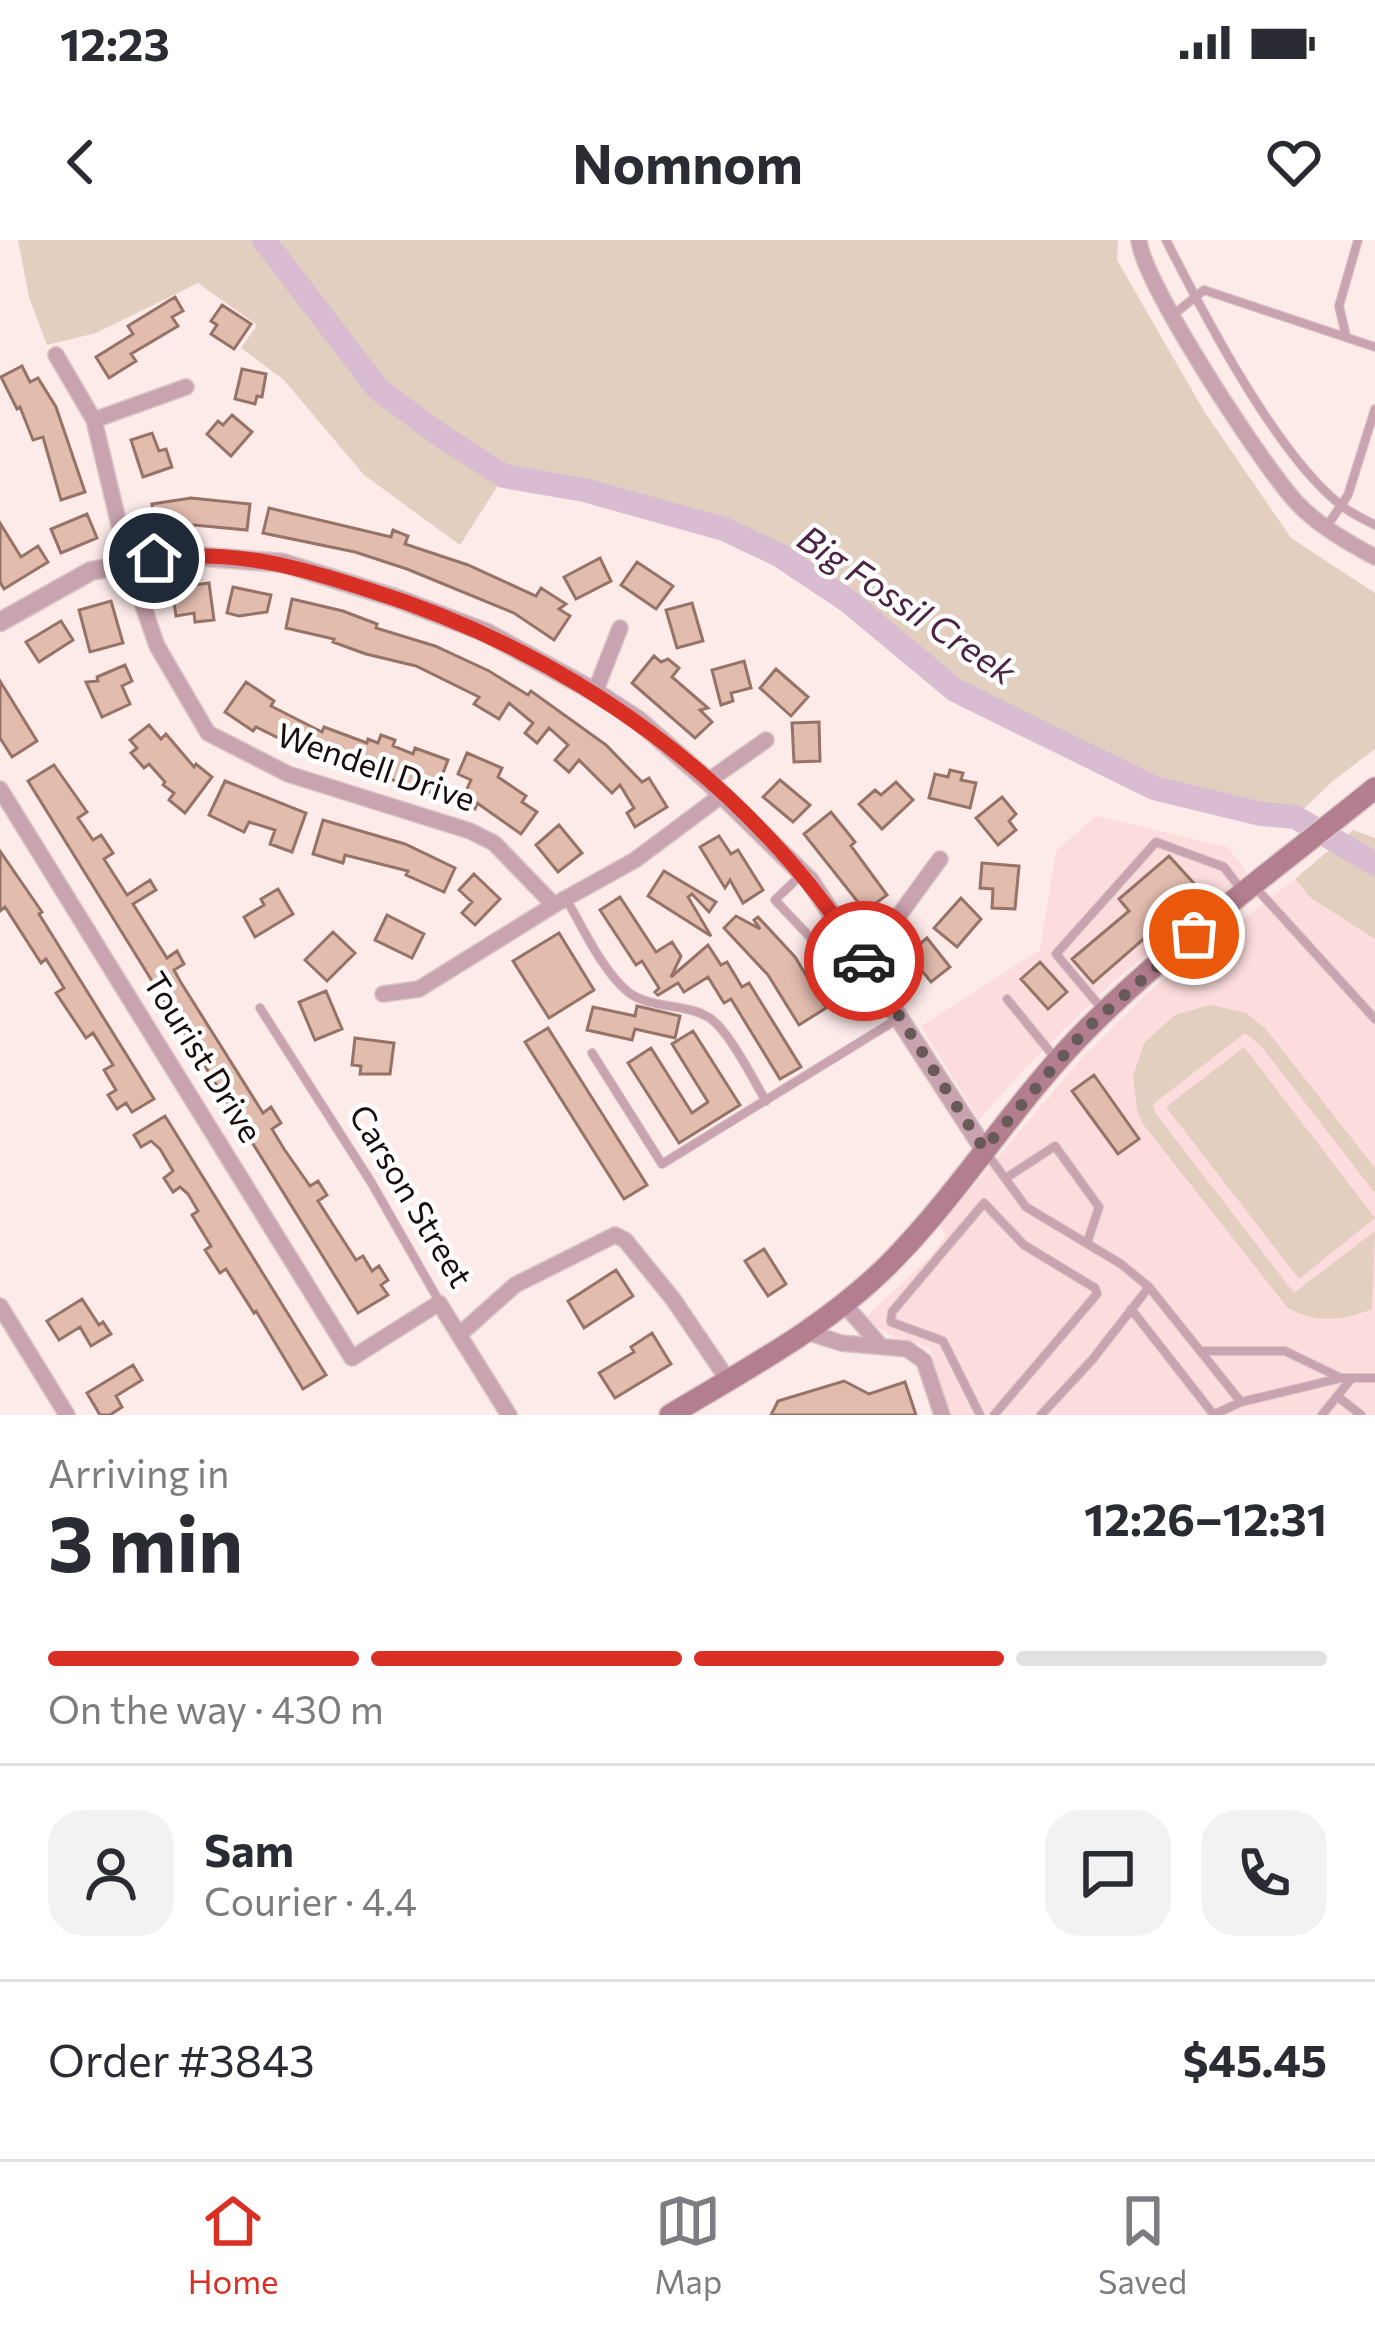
<!DOCTYPE html>
<meta charset="utf-8">
<style>
:root{--surface:#fff;--page:#f2f2f3;--text:#2b2b33;--muted:#7c7c81;--line:#e1e1e2;--accent:#d93025}
body{margin:0;font-family:Commissioner,sans-serif;background:var(--page);color:var(--text);height:100vh;display:flex;flex-direction:column;font-size:45px;white-space:nowrap}
*{box-sizing:border-box;margin:0}
p{font-size:39px;color:var(--muted)}
.icon{flex:none;width:66px;height:66px;fill:none;stroke:currentColor;stroke-width:2;stroke-linecap:round;stroke-linejoin:round}
.map{position:relative;height:1175px;overflow:hidden}
.drawer{display:flex;flex-direction:column;background:var(--surface);flex:1}
.drawer>*{flex:none}
.pin{position:absolute;display:grid;place-items:center;width:102px;height:102px;color:#fff;margin:-51px;border:6px solid #fff;border-radius:50%;box-shadow:0 3px 12px #0007}
.courier{position:absolute;display:grid;place-items:center;width:120px;height:120px;margin:-60px;border:9px solid #d93025;border-radius:50%;background:#fff;color:#222;box-shadow:0 3px 15px #0007}
.headline em{font-style:normal;font-weight:700}
.headline div{display:flex;flex-direction:column-reverse}
.headline{display:flex;align-items:center;justify-content:space-between;height:204px;padding:0 48px}
h1{font-size:78px;font-weight:700;line-height:90px}
.bar{display:grid;grid-template-columns:repeat(4,1fr);gap:18px 12px;align-content:center;height:144px;padding:0 48px}
.bar i{height:15px;border-radius:9px;background:var(--line)}
.bar .active{background:var(--accent)}
.bar p{grid-column:span 4}
.line{display:flex;align-items:center;gap:30px;padding:0 48px;border-top:3px solid var(--line)}
.line div{flex:1}
.round{display:grid;place-items:center;flex:none;width:126px;height:126px;border-radius:36px;background:var(--page)}
.status{display:flex;justify-content:space-between;align-items:center;height:84px;padding:0 60px;background:var(--surface);direction:ltr}
.status svg{height:33px;fill:currentColor}
header{display:flex;justify-content:space-between;align-items:center;height:156px;padding:0 48px;background:var(--surface);font-size:54px;font-weight:700}
.menu{display:flex;justify-content:space-around;align-items:center;height:168px;border-top:3px solid var(--line);background:var(--surface);font-size:33px;color:var(--muted)}
.menu a{display:grid;justify-items:center;gap:6px}
.menu .active{color:var(--accent)}
.map>svg:first-child{display:block}
</style>
<div class="status"><b>12:23</b><svg viewBox="0 0 49 12"><path d="M0 12V9h3v3zM5 12V6h3v6zM10 12V3h3v9zM15 12V0h3v12zM26 1h20v11H26zM47 4h2v5h-2z"/></svg></div>
<header><svg class="icon" aria-label="back" viewBox="0 0 24 24"><path d="M15 5l-7 7 7 7"/></svg>Nomnom<svg class="icon" aria-label="heart" viewBox="0 0 24 24"><path d="M12 20l-8-8c-3-5 5-10 8-4 3-6 11-1 8 4z"/></svg></header>
<div class="map">
<svg width="1375" height="1175" viewBox="0 0 1375 1175">
<rect width="100%" height="100%" fill="#fdebea"/>
<path fill="#fcdcdc" d="M1096 576 1228 607 1247 633 1112 743 1027 826 979 880 921 786 1040 710 1056 611Z
M1295 639 1311 658 1375 698V1175H951L930 1108 886 1094 865 1078 931 1016 946 995 940 986 1079 821 1147 753Z"/>
<path fill="#e2cfbf" d="M18 0H1118L1117 20 1204 171 1291 298 1375 353V509L1334 540 1295 577 1154 548 955 450 848 361 779 315 724 290 584 250 504 236 460 305 364 235 284 140 241 108 257 85 198 43 96 93 47 105 29 57Z
M1353 590 1375 598V699L1311 658 1295 639Z
M1210 765 1246 773 1265 788 1375 928V953L1261 806 1245 793 1153 864 1156 874 1294 1053 1375 991 1372 1069C1343 1081 1315 1084 1287 1067L1143 884 1137 870 1133 836 1144 803 1175 775Z
M1244 807 1375 978 1299 1039 1166 867Z"/>
<g fill="none" stroke-linecap="round" stroke-linejoin="round">
<path stroke="#a08796" stroke-width="4.5" d="M266 3 267 0"/>
<path stroke="#d9bcd1" stroke-width="24" d="M264 0 378 149 437 193 504 236 584 250 724 289 779 315 848 361 955 450 1154 548 1261 574 1295 577 1375 624"/>
</g>
<path fill="#e2bcad" stroke="#967366" stroke-width="3" d="M175 57 183 71 172 77 178 86 131 114 136 121 109 138 96 117 133 94 128 86Z
M222 65 251 84 234 109 211 94 217 85 211 81Z
M22 126 30 142 38 138 56 167 85 252 61 260 43 197 33 200 20 167 17 169 1 137Z
M242 129 266 134 262 157 257 156 255 164 235 159Z
M232 175 252 192 231 216 207 194 218 181 223 185Z
M152 193 159 211 166 209 172 227 143 237 131 200Z
M191 258 250 264 247 290 194 285 156 291 152 264Z
M269 268 391 297 393 290 408 296 405 304 468 325 536 356 541 348 566 364 559 369 570 376 554 400 514 373 407 329 355 312 263 293Z
M87 274 97 298 61 313 51 289Z
M0 283 21 317 38 306 48 322 4 349 0 342Z
M600 318 611 341 576 359 564 337Z
M637 322 673 346 656 369 621 345Z
M209 343 214 380 195 382 194 373 176 376 172 348Z
M233 347 271 355 267 372 239 376 227 373Z
M292 359 343 371 377 384 376 388 435 406 489 431 528 455 531 451 606 505 642 542 649 538 667 567 635 587 627 573 634 568 620 545 612 553 579 520 569 532 555 520 568 505 549 488 537 503 525 493 533 483 509 463 499 479 474 464 479 457 416 426 366 414 333 402 334 399 286 388Z
M111 361 123 403 90 412 79 370Z
M692 363 703 401 677 408 666 370Z
M61 381 73 400 39 422 26 402Z
M654 416 661 422 668 419 679 428 672 437 708 468 700 470 712 482 695 498 632 443Z
M744 421 751 448 731 453 733 461 721 465 712 430Z
M125 425 132 441 122 446 130 464 102 477 86 442 98 441 97 437Z
M776 429 808 457 791 476 760 448Z
M0 441 37 501 12 517 0 498Z
M246 442 274 461 271 466 322 492 324 487 367 503 368 499 378 503 381 495 395 500 393 506 413 514 415 508 448 520 435 554 305 511 256 487 253 491 225 472Z
M819 482 820 521 794 522 792 483Z
M149 485 161 499 166 494 194 527 196 524 212 537 185 573 169 560 174 553 163 545 165 542 149 524 144 528 131 513 137 508 130 500Z
M467 513 502 528 498 537 526 556 522 562 537 572 521 594 477 563 475 569 461 562 471 540 458 534Z
M54 525 87 572 78 578 93 600 101 595 113 613 104 619 127 655 150 640 156 650 133 664 167 718 177 711 184 724 174 730 180 741 263 873 271 867 281 883 272 889 284 909 310 946 318 941 327 955 318 961 356 1020 363 1016 372 1031 379 1026 388 1040 381 1045 388 1055 358 1073 28 541Z
M950 530 963 533 961 540 976 543 970 568 929 558 935 534 948 537Z
M780 540 810 565 793 582 763 557Z
M225 541 306 573 292 612 270 604 275 590 249 582 244 592 209 575Z
M896 542 913 560 882 589 859 564 875 550 881 555Z
M1002 557 1016 574 1009 581 1016 590 998 605 976 578Z
M831 572 855 602 851 606 887 655 865 671 804 594Z
M323 580 405 604 455 628 444 652 406 635 408 631 345 615 343 623 313 614Z
M559 585 582 613 558 632 536 605Z
M719 596 731 614 738 610 763 650 743 663 730 640 725 648 700 607Z
M0 611 42 672 39 674 154 859 132 872 126 863 117 869 108 855 116 850 104 830 113 825 93 793 86 798 56 753 64 748 46 719 41 723 5 667 0 671Z
M1169 616 1200 650 1093 743 1072 719 1129 671 1119 659Z
M982 623 1019 626 1015 669 992 668 993 649 980 648Z
M664 631 716 662 709 672 692 654 688 657 711 696 648 656Z
M474 634 500 659 475 685 462 673 472 662 459 650Z
M278 649 293 674 255 697 244 677 264 665 261 659Z
M620 657 656 712 672 702 681 716 671 737 708 705 721 725 727 722 742 747 749 743 801 827 780 839 731 759 724 763 708 737 684 752 678 743 658 755 655 752 659 748 642 721 636 725 600 670Z
M961 658 981 679 957 707 934 688Z
M387 675 424 694 412 718 375 700Z
M736 676 760 689 754 680 758 677 795 717 826 768 799 785 768 735 724 688Z
M333 692 355 713 327 741 305 720Z
M559 693 594 750 549 778 513 721Z
M927 698 950 727 931 742 919 727 910 734 899 721Z
M1040 722 1067 752 1048 769 1021 739Z
M326 751 342 789 315 800 299 762Z
M637 766 680 776 675 798 635 789 632 800 587 790 593 767 635 776Z
M548 788 647 945 624 959 525 802Z
M693 791 740 865 679 903 628 823 651 808 692 873 708 862 672 804Z
M355 798 394 803 390 834H360L361 826 352 825Z
M1094 835 1139 899 1118 914 1072 851Z
M165 876 326 1135 303 1149 256 1071 254 1073 226 1029 220 1033 205 1010 211 1006 192 975 198 971 188 954 180 947 173 952 164 938 173 931 160 909 151 901 141 907 134 895Z
M764 1009 786 1044 768 1056 745 1021Z
M616 1030 633 1056 584 1088 568 1061Z
M82 1059 99 1085 103 1082 111 1094 91 1106 80 1087 59 1100 47 1081Z
M652 1093 671 1124 615 1158 599 1133 634 1112 631 1107Z
M133 1125 142 1140 116 1156 122 1167 110 1175H100L87 1153Z
M844 1141 869 1154 905 1142 916 1175H771L778 1161Z"/>
<g fill="none" stroke-linecap="round" stroke-linejoin="round">
<defs>
<path id="service" d="M1166 0C1204 75 1277 216 1342 266 1352 274 1364 279 1375 285
M1173 75 1204 50 1375 107
M1346 96 1339 66 1358 0
M1327 286 1348 255 1375 169
M801 635 775 660 809 696 837 734 858 719
M1255 647 1375 779
M566 659C584 689 601 729 628 752 650 769 684 763 708 777 727 787 754 841 766 861
M1007 759 1056 819
M260 768 371 942 439 1061
M1103 770 1056 714 1156 602 1224 627 1240 648
M592 813 662 924 896 780
M988 915 1026 967 1121 1024 1149 1047 1241 1162 1341 1138H1375
M1006 938 1055 906 1099 967 1087 1003
M1131 1069 1214 1175
M1201 1111H1285L1341 1138
M1337 1156 1361 1175
M980 1175 943 1101 891 1082 892 1072 984 963 1024 1005 1095 1048 1097 1054 994 1175
M1041 1175 1092 1120 1149 1047
M1213 1175 1241 1162
M1322 1175 1351 1139"/>
<path id="minor" d="M1139 0C1142 42 1265 230 1298 264 1319 286 1348 303 1375 317
M56 115 94 180 128 322 157 406 208 493 288 534 470 591 494 603 554 665
M94 180 186 147
M595 452 620 388
M708 541 766 500
M0 549 352 1118 439 1063 509 1175
M856 709 897 678 940 619
M383 754 419 749 554 665 635 620 722 555
M845 1065 878 1103
M0 1066 67 1175
M807 1092 841 1103 907 1109 924 1121 942 1175
M459 1095 515 1045 615 995 625 1000 673 1059 728 1140"/>
<path id="tertiary" d="M0 382 91 331 182 315 283 323 398 359 487 393 595 452 638 480 708 541 810 641 984 909"/>
<path id="secondary" d="M670 1175C748 1128 830 1085 894 1019 964 947 1017 859 1088 788 1176 700 1279 626 1375 548"/>
</defs>
<use href="#service" stroke="#d9c7c6" stroke-width="10"/>
<use href="#minor" stroke="#d9c7c6" stroke-width="18"/>
<use href="#tertiary" stroke="#d9c7c6" stroke-width="21"/>
<use href="#secondary" stroke="#d9c7c6" stroke-width="24"/>
<use href="#service" stroke="#c9a3af" stroke-width="8"/>
<use href="#minor" stroke="#c9a3af" stroke-width="15"/>
<use href="#tertiary" stroke="#c9a3af" stroke-width="18"/>
<use href="#secondary" stroke="#b37e8f" stroke-width="21"/>
</g>
<g fill="none" stroke-linecap="round" stroke-linejoin="round">
<path stroke="#695a5a" stroke-width="12" stroke-dasharray="0 21.6" d="M864 721 984 909 1086 789 1194 694"/>
<path stroke="#d93025" stroke-width="15" d="M154 318C239 310 290 325 369 350 570 413 751 542 864 721"/>
</g>
<g text-anchor="middle" stroke-width="9" stroke-linejoin="round" paint-order="stroke">
<g font-size="33" fill="#1a0c0c" stroke="#fff">
<text transform="translate(376 527) rotate(19)" y="12">Wendell Drive</text>
<text transform="translate(203 817) rotate(58)" y="12">Tourist Drive</text>
<text transform="translate(411 956) rotate(59)" y="12">Carson Street</text>
</g>
<g font-size="36" font-style="italic" fill="#4c2544" stroke="#fff">
<text transform="translate(907 365) rotate(34)" y="13">Big Fossil Creek</text>
</g>
</g>
</svg>
<div class="pin" style="left:1194px;top:694px;background:#ea580c"><svg class="icon" aria-label="bag" viewBox="0 0 24 24"><path d="M5 8h14l-1 12H6zM9 8a3 3 0 0 1 6 0"/></svg></div>
<div class="pin" style="left:154px;top:318px;background:#1f2937"><svg class="icon" aria-label="home" viewBox="0 0 24 24"><path d="M3 11l9-7 9 7M6 9v11h12V9"/></svg></div>
<div class="courier" style="left:864px;top:721px"><svg class="icon" aria-label="car" viewBox="0 0 24 24"><path d="M5 17H2v-5l4-1 3-4h7l3 4 3 1v5h-3M9 17h6M6 11h13"/><circle cx="7" cy="17" r="2"/><circle cx="17" cy="17" r="2"/></svg></div>
</div>
<section class="drawer">
<div class="headline"><div><h1>3 min</h1><p>Arriving in</p></div><em>12:26–12:31</em></div>
<div class="bar"><i class="active"></i><i class="active"></i><i class="active"></i><i></i><p>On the way · 430 m</p></div>
<div class="line" style="height:216px"><a class="round"><svg class="icon" aria-label="person" viewBox="0 0 24 24"><circle cx="12" cy="8" r="4"/><path d="M4 21q1-7 8-7t8 7"/></svg></a><div><b>Sam</b><p>Courier · 4.4</p></div><a class="round"><svg class="icon" aria-label="chat" viewBox="0 0 24 24"><path d="M4 5h16v11H9l-5 4z"/></svg></a><a class="round"><svg class="icon" aria-label="phone" viewBox="0 0 24 24"><path d="M5 4h4l2 5-3 2q2 4 5 5l2-3 5 2v4C11 20 4 13 5 4z"/></svg></a></div>
<div class="line" style="height:156px"><div>Order #3843</div><b>$45.45</b></div>
</section>
<nav class="menu">
<a class="active"><svg class="icon" aria-label="home" viewBox="0 0 24 24"><path d="M3 11l9-7 9 7M6 9v11h12V9"/></svg>Home</a>
<a><svg class="icon" aria-label="map" viewBox="0 0 24 24"><path d="M3 6l6-2 6 2 6-2v14l-6 2-6-2-6 2zM9 4v14M15 6v14"/></svg>Map</a>
<a><svg class="icon" aria-label="saved" viewBox="0 0 24 24"><path d="M7 4h10v16l-5-4-5 4z"/></svg>Saved</a>
</nav>
